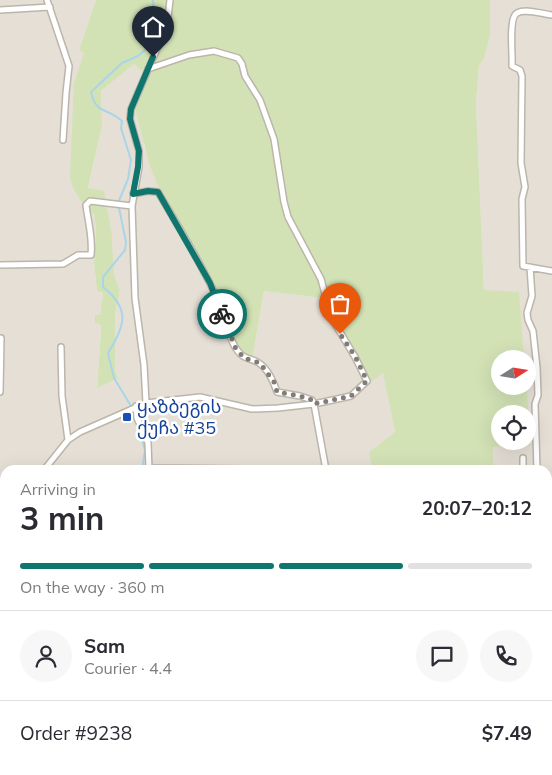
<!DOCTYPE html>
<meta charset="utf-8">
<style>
:root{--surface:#fff;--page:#f7f7f7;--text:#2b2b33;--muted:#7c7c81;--line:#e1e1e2;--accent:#0f766e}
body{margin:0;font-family:Mulish,"Noto Sans Georgian",sans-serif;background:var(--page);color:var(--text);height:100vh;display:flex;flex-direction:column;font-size:19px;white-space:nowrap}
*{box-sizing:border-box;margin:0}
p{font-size:16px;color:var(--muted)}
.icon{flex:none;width:28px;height:28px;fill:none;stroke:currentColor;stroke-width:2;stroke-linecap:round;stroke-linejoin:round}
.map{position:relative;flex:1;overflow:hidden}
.details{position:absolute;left:0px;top:465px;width:552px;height:310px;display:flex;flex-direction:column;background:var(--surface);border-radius:15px 15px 0 0;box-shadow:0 5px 20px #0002}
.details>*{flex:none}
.needle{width:32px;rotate:78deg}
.fabs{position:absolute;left:491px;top:350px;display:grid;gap:10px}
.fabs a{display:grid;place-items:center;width:45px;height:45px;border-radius:50%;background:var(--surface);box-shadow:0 5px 20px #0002;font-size:25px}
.pin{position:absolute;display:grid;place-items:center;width:42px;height:42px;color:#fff;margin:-51px -21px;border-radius:50% 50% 50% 0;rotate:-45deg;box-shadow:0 0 5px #0007}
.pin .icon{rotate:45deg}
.courier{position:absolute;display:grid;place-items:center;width:50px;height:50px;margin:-25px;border:4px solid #0f766e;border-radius:50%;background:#fff;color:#222;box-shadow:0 1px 6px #0007}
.summary em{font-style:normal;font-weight:700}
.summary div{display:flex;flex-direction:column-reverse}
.summary{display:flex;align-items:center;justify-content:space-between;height:85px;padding:0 20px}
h1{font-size:32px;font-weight:700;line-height:38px}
.bar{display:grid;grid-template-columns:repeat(4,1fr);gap:8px 5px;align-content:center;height:60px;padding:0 20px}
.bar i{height:6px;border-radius:4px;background:var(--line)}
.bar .on{background:var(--accent)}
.bar p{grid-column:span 4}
.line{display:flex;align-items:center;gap:12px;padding:0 20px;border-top:1px solid var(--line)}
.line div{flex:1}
.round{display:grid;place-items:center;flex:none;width:52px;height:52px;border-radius:26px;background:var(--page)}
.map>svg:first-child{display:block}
</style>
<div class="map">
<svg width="552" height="775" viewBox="0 0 552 775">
<rect width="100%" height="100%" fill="#f2eee8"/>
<path fill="#e5dfd6" d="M0 0H96L79 50 85 52 74 83V190L81 201 94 215 96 229 94 263 97 291 103 293 100 315H95V323L100 324 101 330 97 387 118 377 115 370V314L120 290 114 275 112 236 88 189 102 125 101 91 134 64 144 72V146L159 189 215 289 252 360 264 291 329 299 336 321 371 382 383 372 395 432 369 452 372 470H5V770H429L428 775H0Z
M490 0H552V775H541L540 770H548V470H494L493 447 529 445 527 386 528 359H524L484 290 476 103 479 65 484 59 490 36Z"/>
<path fill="#d2e2b5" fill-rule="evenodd" d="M96 0H490V36L484 59 479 65 476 103 484 290 519 292 524 359H500V386H527L530 445 493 447 494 470H372L369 452 395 432 383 373 371 382 336 321 329 299 264 291 252 360 233 340 215 289 159 189 149 163 132 96 143 72 134 64 101 91 102 125 88 188 104 191 112 236 114 275 120 290 115 314V370L118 378 97 388 101 330 100 324 95 323V315H100L103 293 97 291 94 263 96 229 94 215 81 201 74 190 70 178 74 83 84 53 79 50ZM500 414H528V441H500Z
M429 770H540L541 775H428Z"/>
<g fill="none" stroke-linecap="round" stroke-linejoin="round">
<path stroke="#aad5e8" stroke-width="2" d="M131 406 114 378 108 353C125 326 131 309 103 287V277L125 250 126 242 118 203 128 179 131 160 121 128 122 121C107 107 96 115 91 92L122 63 138 56 146 49 155 27 153 0
M137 424 145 450 143 463 144 470
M334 775 338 770"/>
<defs>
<path id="street" d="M47 0 69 66 66 93 63 140
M0 10 50 7
M552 15C542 14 526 8 517 13 508 18 513 55 512 66L520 70 522 76 521 163 525 187 522 199 523 266 552 271
M133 194 148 191 158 192C178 226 200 261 216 296 224 312 226 331 235 347 245 362 248 356 259 363 268 369 274 383 277 392L300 396 312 400 314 404
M0 265 63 264 78 255H91C93 237 88 222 86 205L90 201 132 206
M530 267 532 296 527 313 528 320 533 331 537 368 538 395 535 404 537 470
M61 347 62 396 68 440
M0 392 1 338
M146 403 144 365 135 298 132 206 139 167V151L130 119 131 109 167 26 170 0
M314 404 326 470
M136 406 137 418 148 443 149 470
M523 458V470
M149 468 248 469
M44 470 68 440 80 432 146 403 200 397 252 409 278 408 314 404 351 396 367 381 355 357 331 317 321 279 288 217 284 202 274 139 260 100 245 76 242 64 238 58 214 51 189 55 148 69
M0 506 5 513
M0 540 3 539 5 531
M548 546 552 547
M0 673 5 665 3 647 5 628
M548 709 550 775
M214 770 236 774 271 772 272 770
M367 770V775
M27 775 28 770"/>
</defs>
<use href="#street" stroke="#bcb5ab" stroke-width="8"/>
<use href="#street" stroke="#fff" stroke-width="5"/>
</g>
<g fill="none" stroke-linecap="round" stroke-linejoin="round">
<path stroke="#817c75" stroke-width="5" stroke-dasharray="0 9" d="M222 314 235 347 244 358 260 363 274 382 277 392 300 396 312 400 314 404 351 396 367 381 355 356 340 334"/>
<path stroke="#0f766e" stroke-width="6" d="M153 57 131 109 130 119 139 151 138 167 133 194 148 191 158 192 210 283 222 314"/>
</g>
<rect fill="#1a4fb4" stroke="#fff" stroke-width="2" x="122" y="412" width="10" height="10" rx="2.5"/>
<g text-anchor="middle" stroke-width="5" stroke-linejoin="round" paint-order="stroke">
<g font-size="18" fill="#164399" stroke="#fff" text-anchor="start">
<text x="137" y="413">ყაზბეგის<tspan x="137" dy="21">ქუჩა #35</tspan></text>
</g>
</g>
</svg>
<div class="fabs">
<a><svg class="needle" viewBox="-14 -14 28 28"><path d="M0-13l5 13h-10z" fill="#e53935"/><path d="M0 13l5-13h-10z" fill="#7c7c81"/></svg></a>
<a><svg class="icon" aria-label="locate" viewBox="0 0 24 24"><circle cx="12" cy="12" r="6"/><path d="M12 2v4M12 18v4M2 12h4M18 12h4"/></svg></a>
</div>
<div class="pin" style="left:340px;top:334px;background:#ea580c"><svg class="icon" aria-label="bag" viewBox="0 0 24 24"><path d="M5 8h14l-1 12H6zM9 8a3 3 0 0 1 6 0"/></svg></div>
<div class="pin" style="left:153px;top:57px;background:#1f2937"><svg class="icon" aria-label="home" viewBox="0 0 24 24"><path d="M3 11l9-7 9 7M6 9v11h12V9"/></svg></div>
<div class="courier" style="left:222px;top:314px"><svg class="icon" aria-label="bike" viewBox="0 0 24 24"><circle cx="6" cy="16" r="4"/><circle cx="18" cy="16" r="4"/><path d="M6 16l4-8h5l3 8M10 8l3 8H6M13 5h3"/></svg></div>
<section class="details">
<div class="summary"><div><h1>3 min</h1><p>Arriving in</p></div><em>20:07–20:12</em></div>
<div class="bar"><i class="on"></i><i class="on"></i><i class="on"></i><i></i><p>On the way · 360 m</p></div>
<div class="line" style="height:90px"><a class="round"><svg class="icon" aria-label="person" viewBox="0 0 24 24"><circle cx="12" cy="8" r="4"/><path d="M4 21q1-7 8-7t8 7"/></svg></a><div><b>Sam</b><p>Courier · 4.4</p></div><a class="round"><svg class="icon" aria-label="chat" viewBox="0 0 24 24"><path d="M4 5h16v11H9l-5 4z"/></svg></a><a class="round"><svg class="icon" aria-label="phone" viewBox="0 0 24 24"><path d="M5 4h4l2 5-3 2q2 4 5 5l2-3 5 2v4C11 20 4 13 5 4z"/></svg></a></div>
<div class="line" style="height:65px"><div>Order #9238</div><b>$7.49</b></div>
</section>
</div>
